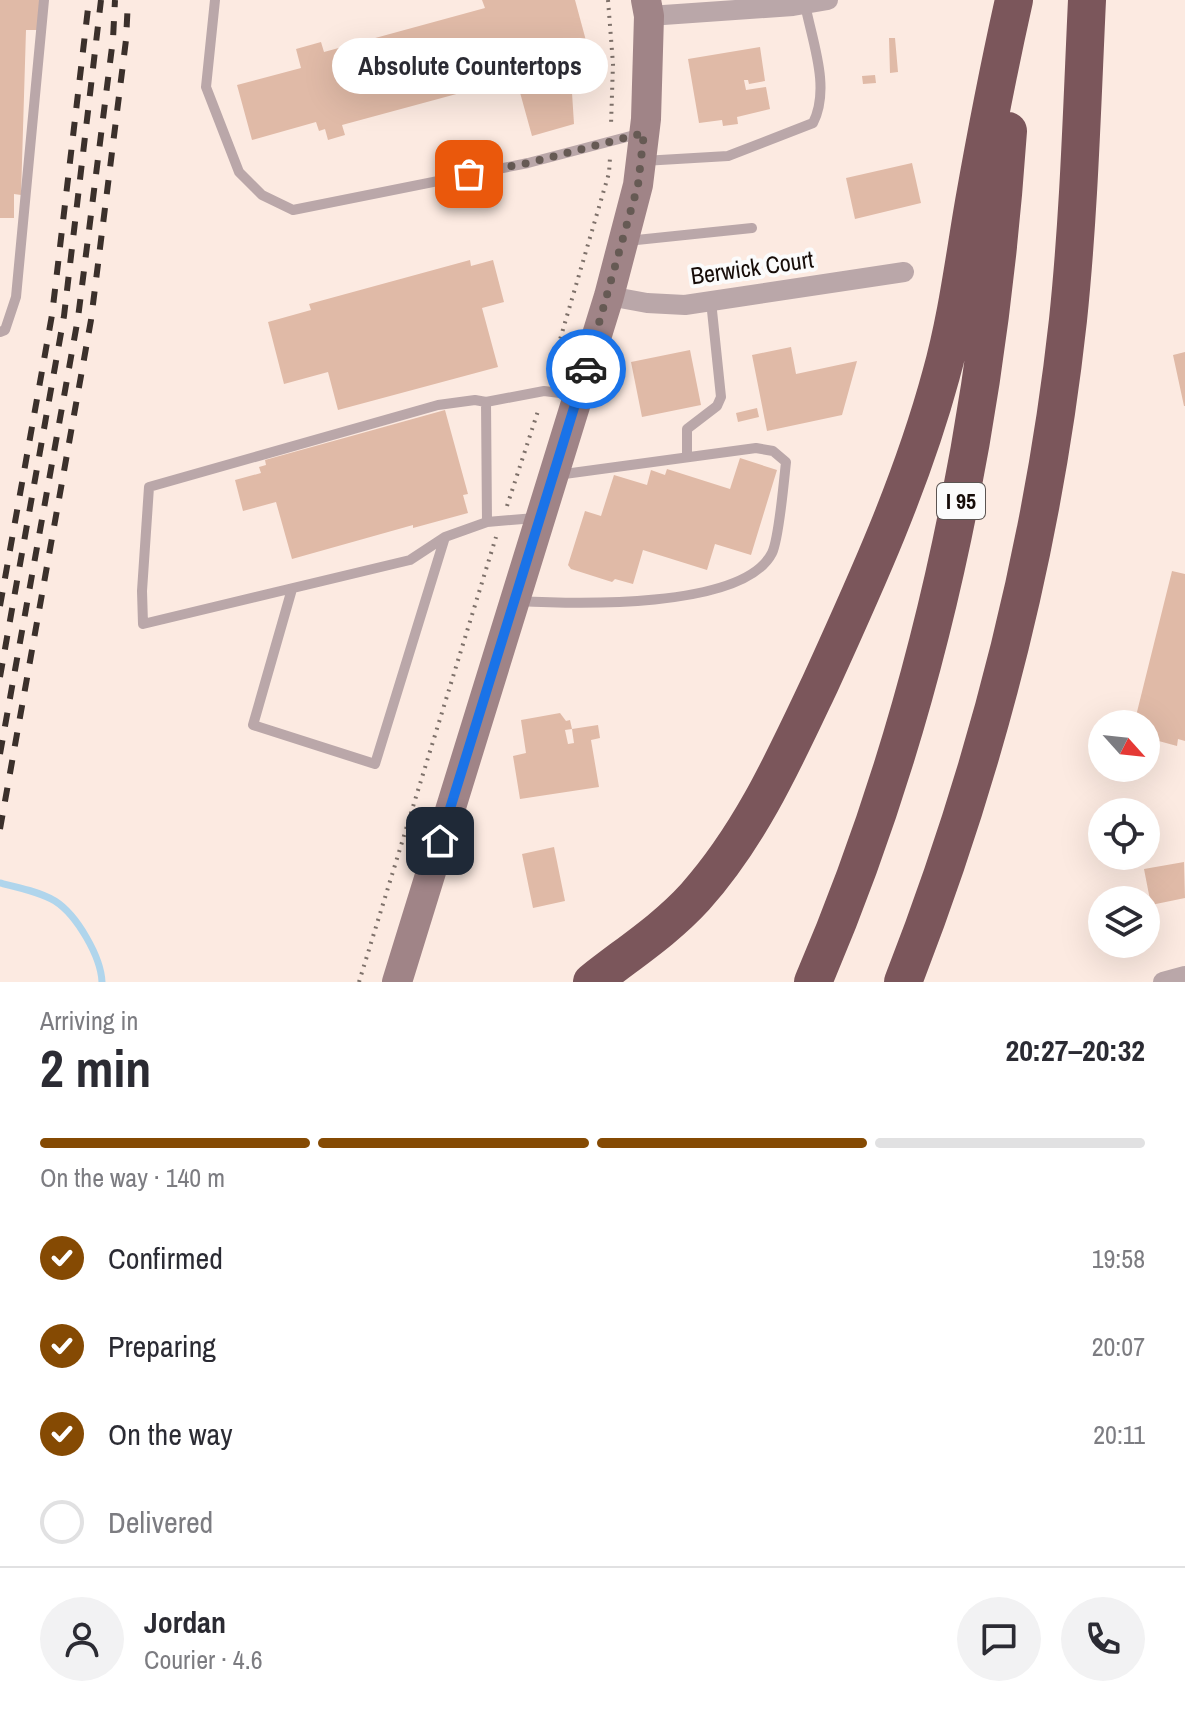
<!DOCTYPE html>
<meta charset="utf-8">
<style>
:root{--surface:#fff;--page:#f2f2f3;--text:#2b2b33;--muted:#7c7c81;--line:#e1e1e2;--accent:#854a03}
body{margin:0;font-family:"Archivo Narrow",sans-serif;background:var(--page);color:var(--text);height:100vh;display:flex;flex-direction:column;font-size:30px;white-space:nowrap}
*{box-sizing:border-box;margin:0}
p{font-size:26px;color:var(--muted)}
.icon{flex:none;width:44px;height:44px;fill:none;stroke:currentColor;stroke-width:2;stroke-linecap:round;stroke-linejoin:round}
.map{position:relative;height:982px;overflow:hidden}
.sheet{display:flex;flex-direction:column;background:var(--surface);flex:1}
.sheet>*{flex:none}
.needle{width:52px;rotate:117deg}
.fabs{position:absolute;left:1088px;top:710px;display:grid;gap:16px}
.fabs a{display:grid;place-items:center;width:72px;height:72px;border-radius:50%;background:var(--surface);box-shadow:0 8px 32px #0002;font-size:40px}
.pin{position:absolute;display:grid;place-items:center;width:68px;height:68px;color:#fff;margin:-34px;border-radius:16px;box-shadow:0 4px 12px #0006}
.courier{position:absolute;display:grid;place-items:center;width:80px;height:80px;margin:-40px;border:6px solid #1a73e8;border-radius:50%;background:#fff;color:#222;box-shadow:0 2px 10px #0007}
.bubble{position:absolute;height:56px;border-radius:28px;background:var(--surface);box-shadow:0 8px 32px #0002;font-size:26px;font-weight:800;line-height:56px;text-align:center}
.head em{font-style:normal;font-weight:800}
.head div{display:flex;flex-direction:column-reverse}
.head{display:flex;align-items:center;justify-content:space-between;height:136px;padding:0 40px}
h1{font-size:52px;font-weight:800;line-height:60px}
.bar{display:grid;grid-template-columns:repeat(4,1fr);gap:12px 8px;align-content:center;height:96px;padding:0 40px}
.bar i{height:10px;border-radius:6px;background:var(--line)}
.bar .selected{background:var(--accent)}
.bar p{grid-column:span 4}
.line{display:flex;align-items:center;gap:20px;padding:0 40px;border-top:2px solid var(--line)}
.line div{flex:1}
.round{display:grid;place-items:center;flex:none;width:84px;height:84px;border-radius:42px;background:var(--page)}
ol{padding:0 40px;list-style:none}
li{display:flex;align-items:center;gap:24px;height:88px}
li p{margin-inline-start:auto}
li .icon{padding:8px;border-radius:50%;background:var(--accent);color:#fff;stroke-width:4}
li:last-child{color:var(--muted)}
li i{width:44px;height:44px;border:4px solid var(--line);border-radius:50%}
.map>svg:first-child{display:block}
</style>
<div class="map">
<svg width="1185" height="982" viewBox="0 0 1185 982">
<rect width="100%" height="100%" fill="#fceae1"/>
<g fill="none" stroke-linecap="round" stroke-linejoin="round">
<path stroke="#b0d5ec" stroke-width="7" d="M0 883C17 887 40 892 55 901 77 915 101 957 102 982"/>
</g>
<path fill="#e0baa7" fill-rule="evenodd" d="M0 0H41L40 30H26L21 195 14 194V218H0Z
M482 0H575L588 48 565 54 571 77 574 124 532 136 516 78 342 125 345 135 328 140 325 129 319 131 316 122 252 140 237 85 301 68 296 49 321 42 324 52 485 8Z
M889 38H895L898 72 890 73Z
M760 47 765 81 749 84 748 80H744L746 90 766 87 770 109 737 117 738 124 723 126 722 120 699 123 688 59Z
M875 75 876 83 863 84 862 76Z
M912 163 921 203 855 219 846 178Z
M470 260 471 266 493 260 504 302 482 308 498 367 338 410 328 372 284 384 268 322 311 310 309 304Z
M791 347 796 374 857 361 842 415 767 431 752 355Z
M690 350 701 405 642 417 631 362Z
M1185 352V406H1184L1173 355Z
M757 408 759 417 738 422 736 413Z
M445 410 468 494 463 495 468 513 413 528V525L292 559 276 502 243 511 235 480 261 473 259 467 266 465 265 460Z
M740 458 777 470 751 555 715 544 707 570 643 550 633 584 615 579 612 582 571 569 568 565 585 511 601 516 614 475 647 485 651 470 665 475 667 469 730 489Z
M1172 571 1185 574V741L1178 739 1177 746 1155 740 1156 734 1146 731V724H1134Z
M560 713 566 721 570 720 572 729 598 725 600 738 591 740 599 787 520 799 513 756 526 753 521 720ZM572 729 574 743 568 744 565 730Z
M554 847 565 901 533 908 522 854Z
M1184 862 1185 898 1151 905 1144 869Z
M1103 944H1140V945L1105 952Z"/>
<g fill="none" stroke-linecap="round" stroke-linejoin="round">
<path stroke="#7e716a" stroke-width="4" stroke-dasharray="2 6" stroke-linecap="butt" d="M608 0 613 64 611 125
M549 377 609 173 610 158
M507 506 539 408
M359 982 496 537"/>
<path stroke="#baa7a9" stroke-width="10" d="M215 0 206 87 239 172 262 195 293 210 528 163 642 133
M643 161 728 156 813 123C831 88 812 41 805 4
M627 241 752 228
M0 332 5 330 16 297 44 0
M486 402 475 400 438 405 149 487 142 591 143 624 410 560 445 537 487 522
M687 457V429L717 406 721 397 711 301
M535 518 487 522 486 402 544 391 576 395
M292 589 253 725 375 764 445 537
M517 601C573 604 743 610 772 553 779 539 784 480 786 462L773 451 756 448 557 475"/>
<path stroke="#baa7a9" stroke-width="20" d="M649 16 793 6 828 0
M609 296 647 303 685 305 904 272
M1163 982 1185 976"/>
<path stroke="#a08487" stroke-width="30" d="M397 982 609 296 638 185 646 119 649 16 646 0"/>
<path stroke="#7b565b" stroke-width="38" d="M592 982C627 954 664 931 695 897 751 834 784 760 820 684 866 583 912 482 941 375 957 318 964 260 974 202 986 134 999 67 1014 0
M813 982C929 712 988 423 1008 131
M903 982C986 769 1043 548 1068 320 1079 214 1082 107 1087 0"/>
<path stroke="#3b302b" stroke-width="6" stroke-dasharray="14 14" stroke-linecap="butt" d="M0 606 52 315 89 0
M0 677 64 316 101 0
M0 754 78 318 113 39 115 0
M0 829 91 320 126 40 128 0"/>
</g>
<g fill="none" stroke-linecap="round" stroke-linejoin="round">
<path stroke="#665a54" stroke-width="8" stroke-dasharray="0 14.4" d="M469 174 528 163 644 133 638 185 586 369"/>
<path stroke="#1a73e8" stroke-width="10" d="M440 841 586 369"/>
</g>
<g text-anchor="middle" stroke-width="8" stroke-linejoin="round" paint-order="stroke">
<rect fill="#fbfbfb" stroke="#5b5451" stroke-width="2" x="937" y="483" width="48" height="36" rx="6"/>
<g font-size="22" font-weight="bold" fill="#160c08">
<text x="961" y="509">I 95</text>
</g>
<g font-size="24" fill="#160c08" stroke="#fbfbfb">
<text transform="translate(752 268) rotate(-8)" y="8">Berwick Court</text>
</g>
</g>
</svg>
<div class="fabs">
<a><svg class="needle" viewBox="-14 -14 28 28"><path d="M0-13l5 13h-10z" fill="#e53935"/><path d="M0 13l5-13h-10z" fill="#7c7c81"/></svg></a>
<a><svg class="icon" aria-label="locate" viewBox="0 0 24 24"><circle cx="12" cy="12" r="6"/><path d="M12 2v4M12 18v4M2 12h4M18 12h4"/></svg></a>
<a><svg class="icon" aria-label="layers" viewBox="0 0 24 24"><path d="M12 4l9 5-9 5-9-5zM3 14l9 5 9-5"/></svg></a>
</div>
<div class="pin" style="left:469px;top:174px;background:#ea580c"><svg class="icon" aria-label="bag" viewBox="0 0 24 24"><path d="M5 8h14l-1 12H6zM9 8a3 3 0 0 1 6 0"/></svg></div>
<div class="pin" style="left:440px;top:841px;background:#1f2937"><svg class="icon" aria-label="home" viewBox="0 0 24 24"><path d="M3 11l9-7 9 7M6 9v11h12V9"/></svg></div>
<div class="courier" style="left:586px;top:369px"><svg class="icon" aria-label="car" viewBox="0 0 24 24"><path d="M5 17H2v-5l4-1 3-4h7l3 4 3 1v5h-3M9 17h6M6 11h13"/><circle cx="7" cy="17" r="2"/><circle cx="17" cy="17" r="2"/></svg></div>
<div class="bubble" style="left:332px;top:38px;width:276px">Absolute Countertops</div>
</div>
<section class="sheet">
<div class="head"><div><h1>2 min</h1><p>Arriving in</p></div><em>20:27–20:32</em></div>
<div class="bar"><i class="selected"></i><i class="selected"></i><i class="selected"></i><i></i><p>On the way · 140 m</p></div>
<ol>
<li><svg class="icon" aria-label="check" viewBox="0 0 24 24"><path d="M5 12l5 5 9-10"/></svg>Confirmed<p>19:58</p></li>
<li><svg class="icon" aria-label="check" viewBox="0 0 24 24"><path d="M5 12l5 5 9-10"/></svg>Preparing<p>20:07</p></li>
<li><svg class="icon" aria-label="check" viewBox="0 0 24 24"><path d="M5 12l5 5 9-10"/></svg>On the way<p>20:11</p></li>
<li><i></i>Delivered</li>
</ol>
<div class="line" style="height:144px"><a class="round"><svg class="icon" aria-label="person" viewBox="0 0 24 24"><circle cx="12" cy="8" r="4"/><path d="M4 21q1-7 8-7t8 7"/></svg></a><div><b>Jordan</b><p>Courier · 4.6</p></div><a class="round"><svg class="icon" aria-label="chat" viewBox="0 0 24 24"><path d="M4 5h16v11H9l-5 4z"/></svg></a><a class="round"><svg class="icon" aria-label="phone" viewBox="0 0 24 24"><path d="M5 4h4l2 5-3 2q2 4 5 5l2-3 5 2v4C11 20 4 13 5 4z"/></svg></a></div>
</section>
